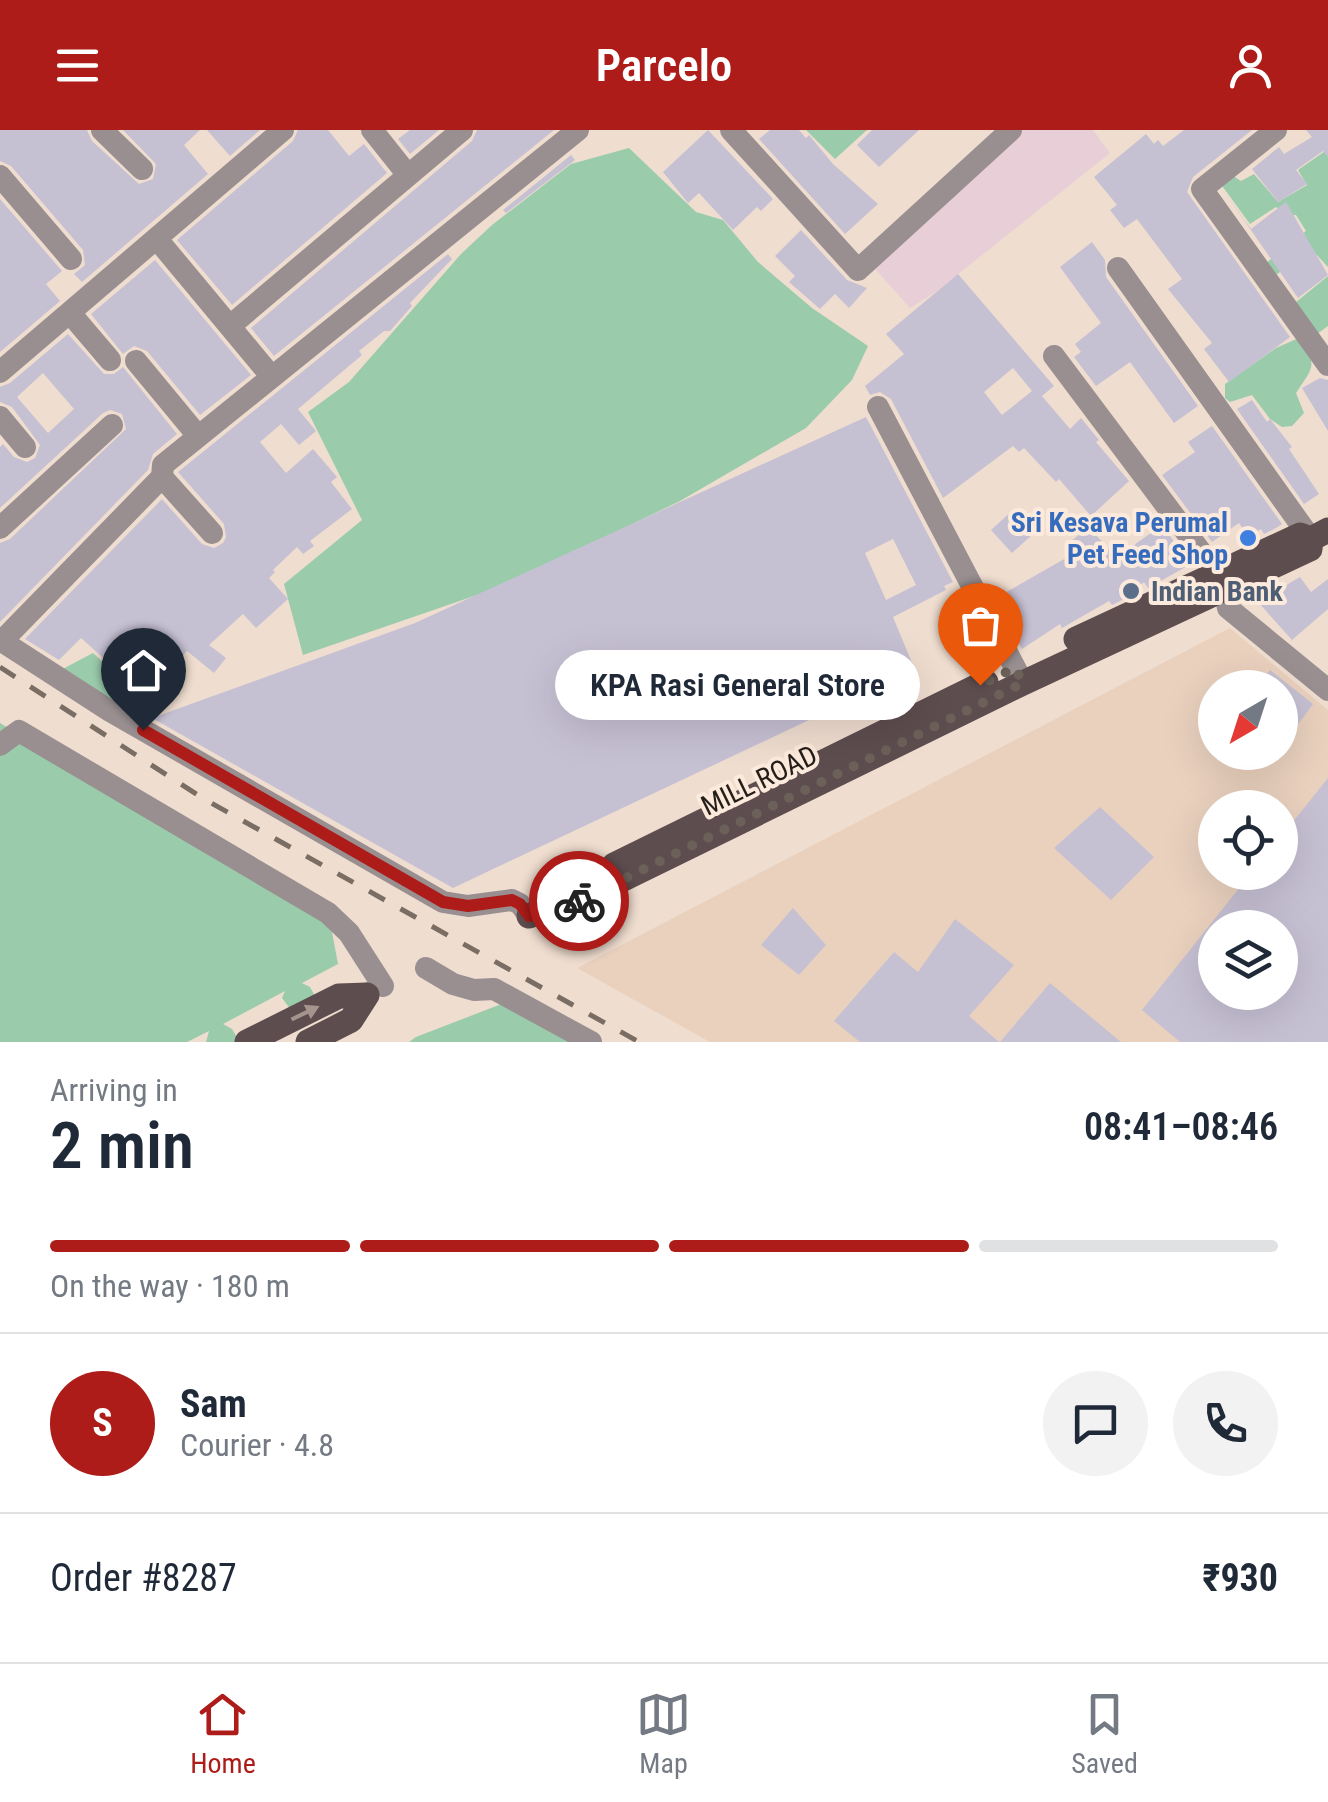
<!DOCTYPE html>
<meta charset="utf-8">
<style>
:root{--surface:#fff;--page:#f2f2f3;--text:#1f2937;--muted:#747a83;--line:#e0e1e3;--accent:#ad1c18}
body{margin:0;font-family:"Roboto Condensed",sans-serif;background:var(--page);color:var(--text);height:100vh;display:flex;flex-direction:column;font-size:38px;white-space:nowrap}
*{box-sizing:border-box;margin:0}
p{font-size:32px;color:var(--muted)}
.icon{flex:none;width:55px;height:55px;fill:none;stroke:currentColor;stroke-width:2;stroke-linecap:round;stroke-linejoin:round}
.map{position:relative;height:912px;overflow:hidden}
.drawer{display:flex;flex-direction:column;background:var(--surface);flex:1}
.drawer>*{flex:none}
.needle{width:65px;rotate:219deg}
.fabs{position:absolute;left:1198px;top:540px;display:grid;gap:20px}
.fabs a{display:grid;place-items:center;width:100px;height:100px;border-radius:50%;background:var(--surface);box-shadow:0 10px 40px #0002;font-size:50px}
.pin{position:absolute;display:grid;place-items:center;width:85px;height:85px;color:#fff;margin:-102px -42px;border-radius:50% 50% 50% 0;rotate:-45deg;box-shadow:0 0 10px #0007}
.pin .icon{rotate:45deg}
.courier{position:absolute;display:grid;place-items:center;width:100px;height:100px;margin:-50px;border:8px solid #ad1c18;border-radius:50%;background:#fff;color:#222;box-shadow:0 2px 12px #0007}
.bubble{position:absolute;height:70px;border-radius:35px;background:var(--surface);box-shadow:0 10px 40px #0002;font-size:32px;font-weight:600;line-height:70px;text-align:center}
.overview em{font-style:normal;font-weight:600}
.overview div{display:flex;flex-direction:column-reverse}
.overview{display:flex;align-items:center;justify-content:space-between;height:170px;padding:0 50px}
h1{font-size:65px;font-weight:600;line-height:75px}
.bar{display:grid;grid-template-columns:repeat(4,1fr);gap:15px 10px;align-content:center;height:120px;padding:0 50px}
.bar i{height:12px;border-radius:8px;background:var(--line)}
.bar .active{background:var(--accent)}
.bar p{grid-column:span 4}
.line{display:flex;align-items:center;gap:25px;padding:0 50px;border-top:2px solid var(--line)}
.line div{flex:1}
.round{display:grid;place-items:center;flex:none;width:105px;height:105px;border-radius:52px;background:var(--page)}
header{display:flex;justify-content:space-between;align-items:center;height:130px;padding:0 50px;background:var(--accent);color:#fff;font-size:45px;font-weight:600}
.tab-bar{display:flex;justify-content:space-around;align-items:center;height:140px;border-top:2px solid var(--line);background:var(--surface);font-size:28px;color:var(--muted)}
.tab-bar a{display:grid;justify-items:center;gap:5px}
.tab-bar .active{color:var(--accent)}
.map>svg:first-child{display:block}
</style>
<header><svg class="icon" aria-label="menu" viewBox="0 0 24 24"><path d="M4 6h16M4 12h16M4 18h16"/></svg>Parcelo<svg class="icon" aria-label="person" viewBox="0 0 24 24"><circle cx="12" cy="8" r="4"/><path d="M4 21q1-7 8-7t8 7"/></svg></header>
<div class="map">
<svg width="1328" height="912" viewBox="0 0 1328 912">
<rect width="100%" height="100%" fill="#efddcf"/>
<path fill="#ead1be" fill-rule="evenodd" d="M1230 498 1328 580V912H710L577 838ZM1215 558H1280V622H1215ZM1215 678H1280V742H1215ZM1215 798H1280V862H1215Z"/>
<path fill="#e8cfd7" d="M1010 0H1093L1110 23 937 161 910 178 868 131Z"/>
<path fill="#9accac" d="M806 0H867L835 29Z
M629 18 696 82 723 90 758 132 812 178 868 216 852 250 806 298 680 371 506 455 303 525 284 454 362 390 308 282 349 252 461 124 492 95 571 34Z
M1328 19V137L1314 122 1299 128 1268 151 1260 138 1306 101 1296 85H1287L1276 77 1250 94 1220 53 1232 45 1241 51 1254 44 1278 72 1307 55 1298 40Z
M1328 146V196L1313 207 1290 177Z
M1301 207C1317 236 1314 236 1296 263L1304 283 1292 296 1282 297 1270 289 1252 265 1230 272 1225 268V254L1276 218Z
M93 523 158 583 137 592 57 542Z
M0 593 312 779 332 802 338 834 302 853 310 857 316 868 291 880 282 868 285 861 223 894 232 899 238 909 235 912H206L209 901 187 912H0Z
M504 873 575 912H409L416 907Z"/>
<path fill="#c6c0d3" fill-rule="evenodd" d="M0 0H87L92 11 139 54 153 49 156 34 123 0H200L184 15 208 44 82 152 74 144 85 135 83 120 11 36 0 31Z
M207 0H260L230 26Z
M298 0H328L349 26 364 14 387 43 232 175 177 110 293 11Z
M410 0H439L410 24 398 9Z
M477 0H554L274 226 251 198 472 11Z
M708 0 773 69 761 81 757 77 733 100 699 63 688 73 663 42Z
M770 0H799L806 8 809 5 833 34 878 74 845 104 759 9Z
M872 0H919L879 37 857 15Z
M1184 0H1252L1193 47 1187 62 1290 207 1229 252 1204 219 1212 213 1168 159 1182 149 1137 89 1124 98 1110 80 1117 75 1094 47 1146 4 1154 14 1158 10 1163 16Z
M1306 0H1328V27L1323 21 1296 40 1307 54 1278 72 1252 39 1279 17 1284 24 1312 7Z
M571 25 575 30 506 83 503 80Z
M1224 61 1251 99 1286 72 1328 145 1298 168Z
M0 69 62 141 46 154 60 171 0 222Z
M801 100 847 150 867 158 849 178 835 164 820 179 789 152 795 146 775 126Z
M1092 112 1105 130 1106 147 1198 276 1174 293 1130 232 1096 256 1074 227 1081 222 1075 214 1101 193 1060 137Z
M448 124 452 129 410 173 412 176 390 201H384L359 221 362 225 298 279 316 301 299 315 281 294 260 312 286 343 313 319 337 347 331 352 352 379 310 411 314 416 303 424 297 417 273 440 275 442 269 448 288 469 256 498 243 484 209 515 226 528 214 543 187 521 148 562 123 541 120 543 81 508 59 530 25 509 162 369 202 414 214 418 223 413 226 407 224 394 178 342Z
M155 130 251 245 200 285 147 221 134 216 123 224 91 184Z
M958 144 1054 256 1042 266 1070 299 1081 288 1099 310 1096 312 1129 351 1091 386 1059 349 1056 352 1024 318 1019 322 1013 316 943 368 891 269 880 262 870 265 865 256 904 224 886 204ZM1013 238 1032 261 1002 285 984 262Z
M68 204 104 244H114L123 237 177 304 153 324 148 340 0 492V413L10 409 126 299 122 284 110 280 103 283 0 378V317L3 314 14 327 27 332 35 328 40 315 12 277 0 272V257L10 253ZM43 243 74 279 48 303 17 267Z
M1320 248 1328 250V301L1302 258Z
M1252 270 1267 292 1270 289 1292 317 1289 319 1319 364 1304 374 1237 279Z
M866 287 953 452 944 456 946 460 893 487 915 540 453 758 152 588 415 493ZM893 409 916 455 886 470 865 423Z
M1212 296 1282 394 1276 398 1264 404 1261 399 1249 407 1239 393 1212 412 1162 345 1195 322 1188 312Z
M1013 380 1033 404 1012 423 991 400Z
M1089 397 1116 428 1155 400 1157 403 1164 398 1191 434 1148 458 1144 452 1122 470 1112 475 1109 471 1062 498 1060 494 1022 519 996 468 1073 424 1066 415Z
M1300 447 1311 462 1328 449V479L1292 510 1258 472Z
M970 485 997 536 980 537 968 543 962 532 971 528 952 494Z
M1270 540 1313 574 1280 619V558H1256Z
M1236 622H1273L1257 639Z
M1328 648V912H1180L1142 880 1252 742H1280V708ZM1215 798H1280V862H1215Z
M1100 677 1154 727 1111 770 1054 718Z
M793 778 826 815 799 845 761 815Z
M955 789 1014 835 969 886 999 912H860L834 891 894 822 918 842Z
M1050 853 1121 912H1000Z"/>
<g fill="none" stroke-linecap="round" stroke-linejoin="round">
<path stroke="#998f90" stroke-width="22" d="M102 0 142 39
M372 0 407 44
M731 0 858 140 1011 0
M1276 0 1202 59 1328 235
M0 46 71 129
M157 109 271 246
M1118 138 1311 409
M70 183 110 230
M230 196 462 0
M1054 226 1216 442 1224 458 1228 478 1328 560
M136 231 198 306
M0 242 283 0
M878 277 1023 553
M0 287 25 317
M162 347 212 403
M0 398 112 295
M0 510 110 581 443 772 468 776 512 770 520 774 529 786
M2 511 162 347 163 335 578 0
M0 615 19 601 328 783 349 803 383 856
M426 838 453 854 474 860 494 859 591 912"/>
<path stroke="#5e4d4f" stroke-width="25" d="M1076 509 1300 405 1311 409 1328 400
M614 735 986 552
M529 786 549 777 562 779 1023 553 1310 419 1311 409
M247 912 339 866 367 865
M308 912 351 890 367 865"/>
<path stroke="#796d64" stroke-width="5" stroke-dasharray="18 18" stroke-linecap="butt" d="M0 537 204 669 639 912"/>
</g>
<defs><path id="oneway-solid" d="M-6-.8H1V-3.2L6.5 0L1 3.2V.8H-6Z" transform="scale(2.5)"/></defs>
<use fill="#a5948e" href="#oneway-solid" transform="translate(305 883) rotate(-26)"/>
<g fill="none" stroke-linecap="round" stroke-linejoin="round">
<path stroke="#6c6159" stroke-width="10" stroke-dasharray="0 18" d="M579 771 1023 553 1015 538 980 555"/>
<path stroke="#ad1c18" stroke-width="12" d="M143 600 443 772 468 776 512 770 520 774 529 786C547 778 562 779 579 771"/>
</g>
<circle fill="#3f7fe0" stroke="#fceadc" stroke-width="4" cx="1248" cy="408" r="10"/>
<circle fill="#5c6f8a" stroke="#fceadc" stroke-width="4" cx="1131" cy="461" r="10"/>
<g text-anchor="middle" stroke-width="8" stroke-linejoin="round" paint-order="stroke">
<g font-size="28" font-weight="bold" fill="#366cbe" stroke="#fceadc" text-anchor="end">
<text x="1228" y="402">Sri Kesava Perumal<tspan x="1228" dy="32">Pet Feed Shop</tspan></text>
</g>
<g font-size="28" font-weight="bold" fill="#4e5e75" stroke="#fceadc" text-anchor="start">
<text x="1151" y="471">Indian Bank</text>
</g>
<g font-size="28" fill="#251e19" stroke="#fceadc">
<text transform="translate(759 650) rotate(-26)" y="10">MILL ROAD</text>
</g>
</g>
</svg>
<div class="fabs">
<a><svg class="needle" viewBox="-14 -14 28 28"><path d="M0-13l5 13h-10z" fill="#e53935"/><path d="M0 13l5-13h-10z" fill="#747a83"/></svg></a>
<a><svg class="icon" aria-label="locate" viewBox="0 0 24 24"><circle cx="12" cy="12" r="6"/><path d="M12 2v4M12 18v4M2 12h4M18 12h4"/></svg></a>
<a><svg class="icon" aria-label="layers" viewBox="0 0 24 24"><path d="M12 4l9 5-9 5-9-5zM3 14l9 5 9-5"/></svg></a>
</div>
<div class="pin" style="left:980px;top:555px;background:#ea580c"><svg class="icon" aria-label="bag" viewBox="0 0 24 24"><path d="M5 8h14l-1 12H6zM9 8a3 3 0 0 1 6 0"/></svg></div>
<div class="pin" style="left:143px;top:600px;background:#1f2937"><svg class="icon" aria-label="home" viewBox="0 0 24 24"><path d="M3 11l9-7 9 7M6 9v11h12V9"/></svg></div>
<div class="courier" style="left:579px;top:771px"><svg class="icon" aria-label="bike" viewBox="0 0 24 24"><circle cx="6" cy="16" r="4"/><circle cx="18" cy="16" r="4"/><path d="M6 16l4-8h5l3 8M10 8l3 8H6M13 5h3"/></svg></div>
<div class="bubble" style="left:555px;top:520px;width:365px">KPA Rasi General Store</div>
</div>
<section class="drawer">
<div class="overview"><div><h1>2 min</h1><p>Arriving in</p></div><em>08:41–08:46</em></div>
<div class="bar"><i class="active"></i><i class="active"></i><i class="active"></i><i></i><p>On the way · 180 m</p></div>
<div class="line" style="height:180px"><b class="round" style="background:var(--accent);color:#fff">S</b><div><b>Sam</b><p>Courier · 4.8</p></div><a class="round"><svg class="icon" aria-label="chat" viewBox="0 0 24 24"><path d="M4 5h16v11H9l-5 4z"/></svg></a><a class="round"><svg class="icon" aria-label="phone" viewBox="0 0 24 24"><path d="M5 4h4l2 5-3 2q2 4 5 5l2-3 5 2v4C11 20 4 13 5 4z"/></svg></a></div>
<div class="line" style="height:130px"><div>Order #8287</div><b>₹930</b></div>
</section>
<nav class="tab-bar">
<a class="active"><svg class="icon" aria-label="home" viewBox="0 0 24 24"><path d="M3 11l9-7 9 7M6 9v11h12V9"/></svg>Home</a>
<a><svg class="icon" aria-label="map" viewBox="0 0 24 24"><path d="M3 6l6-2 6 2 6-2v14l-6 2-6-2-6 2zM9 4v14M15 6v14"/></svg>Map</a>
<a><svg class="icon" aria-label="saved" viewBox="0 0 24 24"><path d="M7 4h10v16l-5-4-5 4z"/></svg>Saved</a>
</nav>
